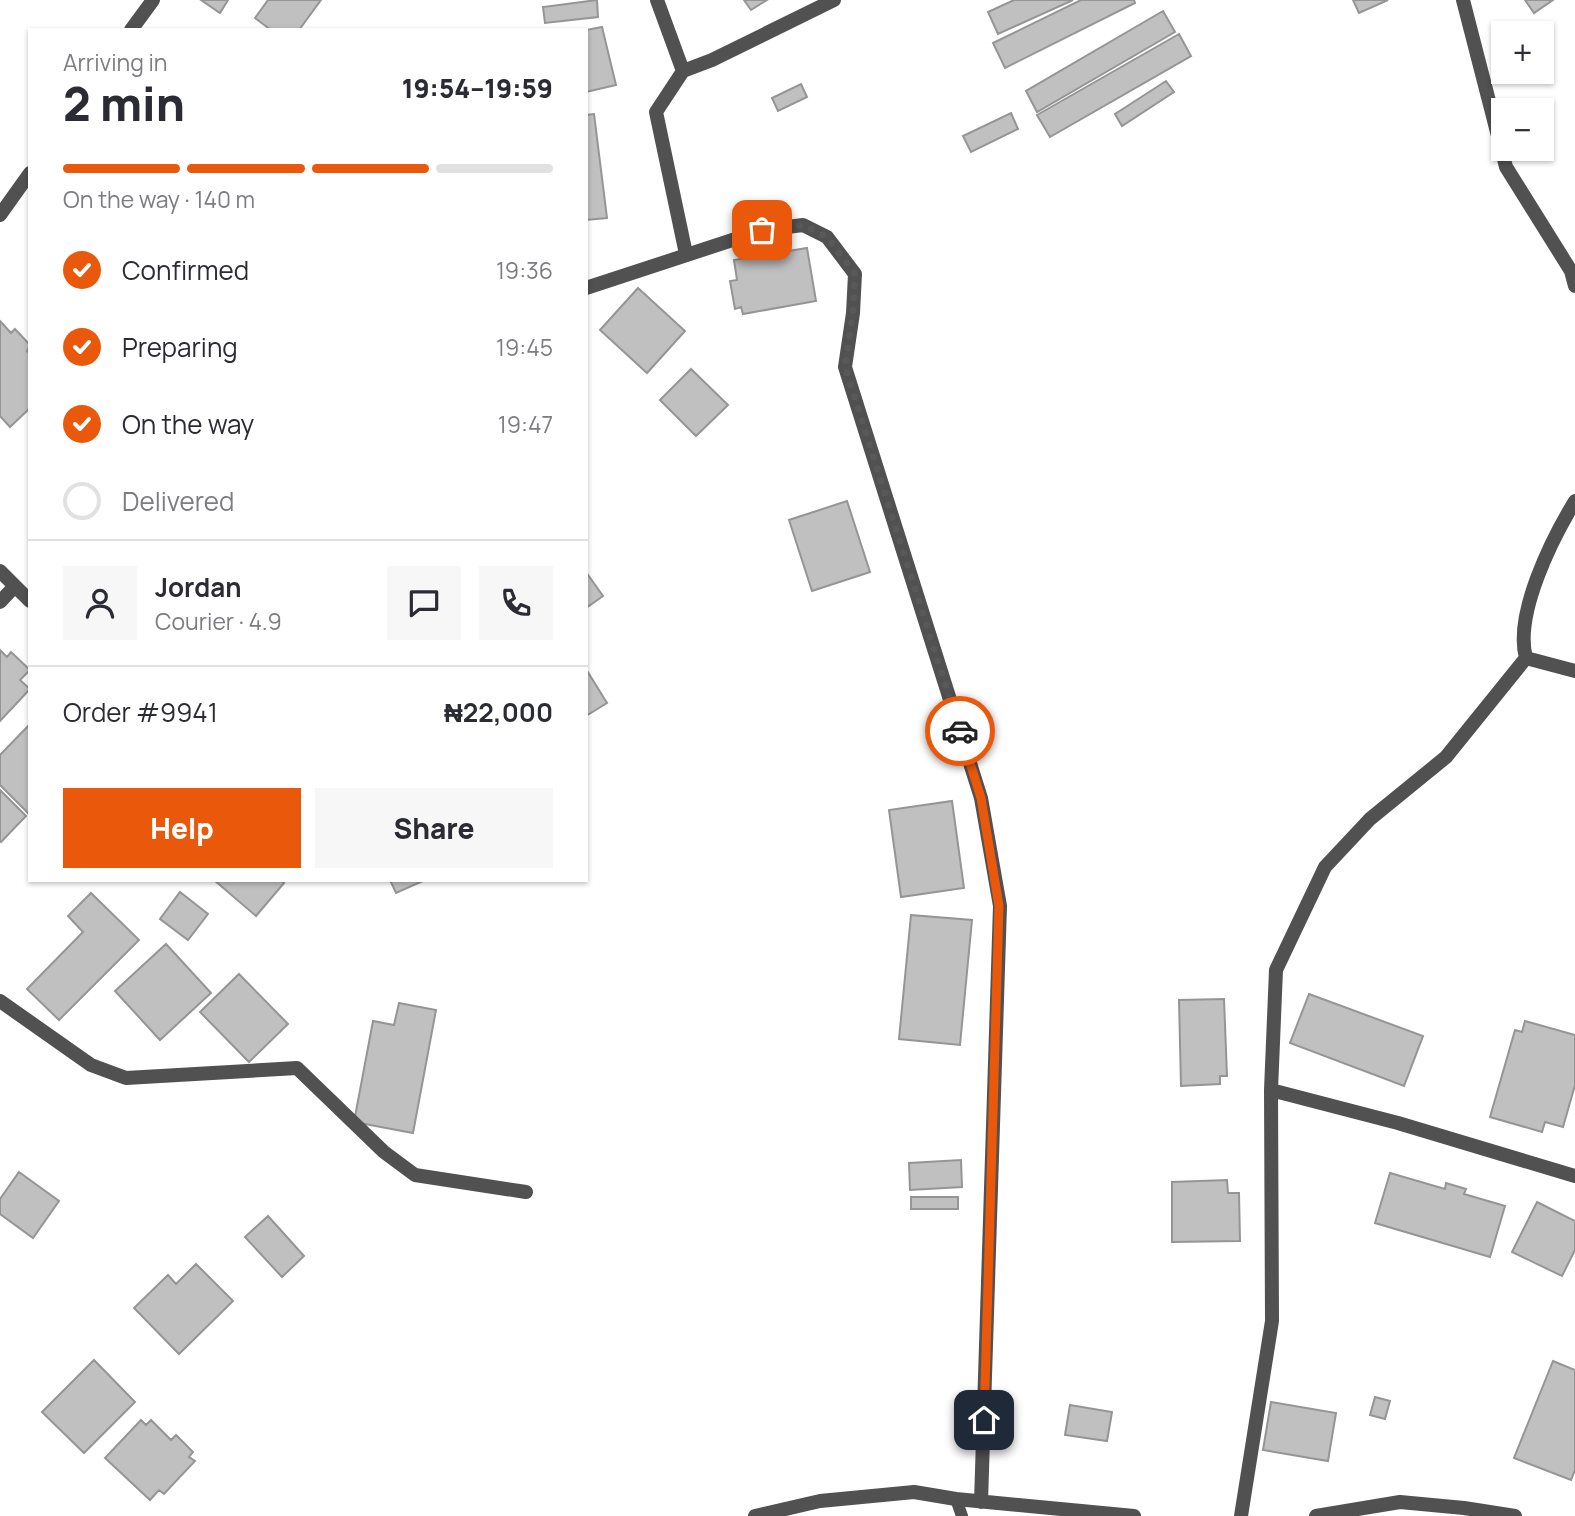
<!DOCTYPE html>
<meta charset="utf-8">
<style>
:root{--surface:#fff;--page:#f7f7f7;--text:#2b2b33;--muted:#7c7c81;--line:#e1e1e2;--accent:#ea580c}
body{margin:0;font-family:Manrope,sans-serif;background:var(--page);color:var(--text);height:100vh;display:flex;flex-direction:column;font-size:26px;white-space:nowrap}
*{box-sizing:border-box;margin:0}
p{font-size:23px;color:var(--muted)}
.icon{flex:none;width:38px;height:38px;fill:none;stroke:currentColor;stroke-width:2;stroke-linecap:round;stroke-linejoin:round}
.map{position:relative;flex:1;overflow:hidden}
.drawer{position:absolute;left:28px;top:28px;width:560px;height:854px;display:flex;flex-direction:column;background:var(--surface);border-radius:0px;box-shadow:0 2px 5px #0004}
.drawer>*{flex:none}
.fabs{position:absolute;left:1491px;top:21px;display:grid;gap:14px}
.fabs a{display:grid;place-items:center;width:63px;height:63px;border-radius:0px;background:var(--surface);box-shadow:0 2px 5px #0004;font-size:35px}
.pin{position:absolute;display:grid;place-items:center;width:60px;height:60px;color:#fff;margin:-30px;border-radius:14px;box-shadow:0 4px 10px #0006}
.courier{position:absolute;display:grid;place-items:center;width:70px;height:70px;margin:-35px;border:5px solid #ea580c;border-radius:50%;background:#fff;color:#222;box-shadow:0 2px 9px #0007}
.head em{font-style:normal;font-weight:800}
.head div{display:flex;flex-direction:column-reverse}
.head{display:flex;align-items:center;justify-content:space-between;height:119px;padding:0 35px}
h1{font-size:46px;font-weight:800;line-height:52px}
.bar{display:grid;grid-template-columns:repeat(4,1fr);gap:10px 7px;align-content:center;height:84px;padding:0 35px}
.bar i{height:9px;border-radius:5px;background:var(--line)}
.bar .active{background:var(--accent)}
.bar p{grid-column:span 4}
.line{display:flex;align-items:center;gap:18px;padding:0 35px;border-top:2px solid var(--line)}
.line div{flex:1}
.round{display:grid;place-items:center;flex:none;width:74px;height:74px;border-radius:0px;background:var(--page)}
ol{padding:0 35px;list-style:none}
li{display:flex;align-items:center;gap:21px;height:77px}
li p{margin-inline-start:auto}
li .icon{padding:7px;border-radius:50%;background:var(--accent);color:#fff;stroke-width:4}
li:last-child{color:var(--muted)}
li i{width:38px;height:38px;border:4px solid var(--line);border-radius:50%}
.button{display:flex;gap:14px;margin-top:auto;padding:14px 35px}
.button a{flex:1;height:80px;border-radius:0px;background:var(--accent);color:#fff;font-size:28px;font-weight:800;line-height:80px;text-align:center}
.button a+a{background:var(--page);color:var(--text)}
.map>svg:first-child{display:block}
</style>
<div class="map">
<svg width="1575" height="1516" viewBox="0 0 1575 1516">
<rect width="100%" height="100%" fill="#fff"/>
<path fill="#c0c0c0" stroke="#959595" stroke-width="2" d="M201 0H228L220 13Z
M268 0H321L299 30H271L255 18Z
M597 0 598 17 545 23 543 7Z
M744 0H767L751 10Z
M1014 0H1073L998 34 988 12Z
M1081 0H1134L1135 3 1005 68 993 43Z
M1353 0H1388L1359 13Z
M1525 0H1553L1534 13Z
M1163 11 1175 32 1037 112 1026 91Z
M602 27 616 85 586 92V30Z
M1179 34 1191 56 1050 137 1037 115Z
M1166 81 1174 92 1122 126 1115 114Z
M801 84 807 97 778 111 772 98Z
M1011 113 1018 129 971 152 963 136Z
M594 114 607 218 586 220V115Z
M807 248 816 301 743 314 741 307 735 309 730 281 737 280 734 260Z
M638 288 685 331 647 373 600 330Z
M0 321 11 333 15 329 30 345 27 351 30 354V408L10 427 0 416Z
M691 369 728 405 696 436 660 400Z
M847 501 870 572 812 591 789 520Z
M586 572 603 596 586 608Z
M0 650 7 657 11 652 30 670 20 680 30 689 0 721Z
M586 669 607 703 586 716Z
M30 724V813L29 814 0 785V755Z
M0 790 26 816 1 842 0 841Z
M952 801 964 888 901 897 889 810Z
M214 880H281L284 883 256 916Z
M390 880H425L396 893Z
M180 892 208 914 188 940 160 919Z
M91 893 139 940 59 1020 27 989 83 932 68 916Z
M911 915 972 920 960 1045 899 1039Z
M166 944 211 993 160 1040 115 991Z
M239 974 288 1024 249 1062 200 1012Z
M1309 994 1423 1036 1404 1086 1290 1043Z
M1224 999 1227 1076H1220V1084L1181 1086 1179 1000Z
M399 1003 436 1010 413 1133 354 1122 373 1021 394 1025Z
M1525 1021 1575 1035V1085L1563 1127 1545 1122 1542 1132 1490 1117 1515 1030 1522 1032Z
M961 1160 962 1187 910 1190 909 1163Z
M19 1172 59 1201 33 1238 0 1214V1199Z
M1390 1173 1445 1189 1446 1183 1466 1189 1464 1194 1505 1206 1490 1257 1375 1223Z
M1227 1180 1228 1193H1239L1240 1241 1172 1242V1182Z
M911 1197H958V1209H911Z
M1537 1202 1575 1221V1250L1562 1276 1512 1252Z
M268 1216 304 1256 282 1277 245 1237Z
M196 1264 233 1301 179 1354 134 1308 168 1275 176 1284Z
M94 1360 135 1402 84 1453 42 1412Z
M1553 1361 1575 1370V1470L1571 1480 1514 1458Z
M1375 1397 1390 1401 1385 1419 1370 1415Z
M1271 1402 1336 1413 1328 1461 1263 1450Z
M1070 1405 1112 1412 1107 1441 1065 1435Z
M141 1420 146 1425 151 1420 171 1440 176 1435 193 1452 189 1457 195 1461 164 1494 159 1490 150 1500 105 1458Z"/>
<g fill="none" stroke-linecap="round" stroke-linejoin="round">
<path stroke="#515151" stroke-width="12" d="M956 1499 962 1516"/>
<path stroke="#515151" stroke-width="14" d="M657 0 683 71
M1463 0 1506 167 1571 271 1575 286
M131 30 153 0
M0 215 30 173
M686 254 656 112 683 71 712 60 834 0
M586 288 763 230 803 225 827 237 855 274 853 313 845 367 981 798 1000 906 981 1502
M0 571 30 601
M0 602 15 586
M1526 658C1514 614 1552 539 1575 501
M0 1001 91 1065 126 1078 297 1068 384 1152 415 1175 526 1192
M1271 1090 1398 1123 1575 1176
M755 1516 820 1501 914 1492 956 1499 1134 1516
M1241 1516 1272 1321 1271 1090 1276 970 1325 867 1370 819 1446 757 1526 658 1575 671
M1316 1516 1400 1502 1464 1508 1515 1516"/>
</g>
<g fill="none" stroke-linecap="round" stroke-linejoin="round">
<path stroke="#595959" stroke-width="7" stroke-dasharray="0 12.6" d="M762 230 803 225 827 237 855 274 853 313 845 367 960 731"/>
<path stroke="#ea580c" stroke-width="9" d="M960 731 981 798 999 906 984 1420"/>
</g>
</svg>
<div class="fabs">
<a>+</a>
<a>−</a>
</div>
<div class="pin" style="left:762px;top:230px;background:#ea580c"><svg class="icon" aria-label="bag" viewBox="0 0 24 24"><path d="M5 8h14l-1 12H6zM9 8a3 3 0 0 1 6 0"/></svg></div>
<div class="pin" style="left:984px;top:1420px;background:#1f2937"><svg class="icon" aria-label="home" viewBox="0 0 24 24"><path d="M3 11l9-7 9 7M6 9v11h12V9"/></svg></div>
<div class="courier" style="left:960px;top:731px"><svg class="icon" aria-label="car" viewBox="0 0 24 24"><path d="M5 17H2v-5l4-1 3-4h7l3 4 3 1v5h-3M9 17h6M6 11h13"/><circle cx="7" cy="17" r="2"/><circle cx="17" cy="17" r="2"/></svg></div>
<section class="drawer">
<div class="head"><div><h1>2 min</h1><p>Arriving in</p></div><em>19:54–19:59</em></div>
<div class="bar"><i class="active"></i><i class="active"></i><i class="active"></i><i></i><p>On the way · 140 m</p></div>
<ol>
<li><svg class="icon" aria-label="check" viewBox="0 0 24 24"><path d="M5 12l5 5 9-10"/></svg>Confirmed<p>19:36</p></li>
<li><svg class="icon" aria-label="check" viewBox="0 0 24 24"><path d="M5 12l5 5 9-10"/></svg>Preparing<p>19:45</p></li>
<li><svg class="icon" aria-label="check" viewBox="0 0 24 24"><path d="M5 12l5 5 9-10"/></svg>On the way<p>19:47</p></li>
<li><i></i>Delivered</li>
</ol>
<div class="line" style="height:126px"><a class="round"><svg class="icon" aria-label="person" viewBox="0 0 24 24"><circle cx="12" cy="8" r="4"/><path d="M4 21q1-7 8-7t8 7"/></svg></a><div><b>Jordan</b><p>Courier · 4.9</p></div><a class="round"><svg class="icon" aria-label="chat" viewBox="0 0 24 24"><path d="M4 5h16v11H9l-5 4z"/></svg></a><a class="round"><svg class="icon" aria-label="phone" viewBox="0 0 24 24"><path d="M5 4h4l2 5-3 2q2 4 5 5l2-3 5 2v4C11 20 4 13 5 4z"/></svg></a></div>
<div class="line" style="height:91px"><div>Order #9941</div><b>₦22,000</b></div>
<div class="button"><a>Help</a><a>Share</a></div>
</section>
</div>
